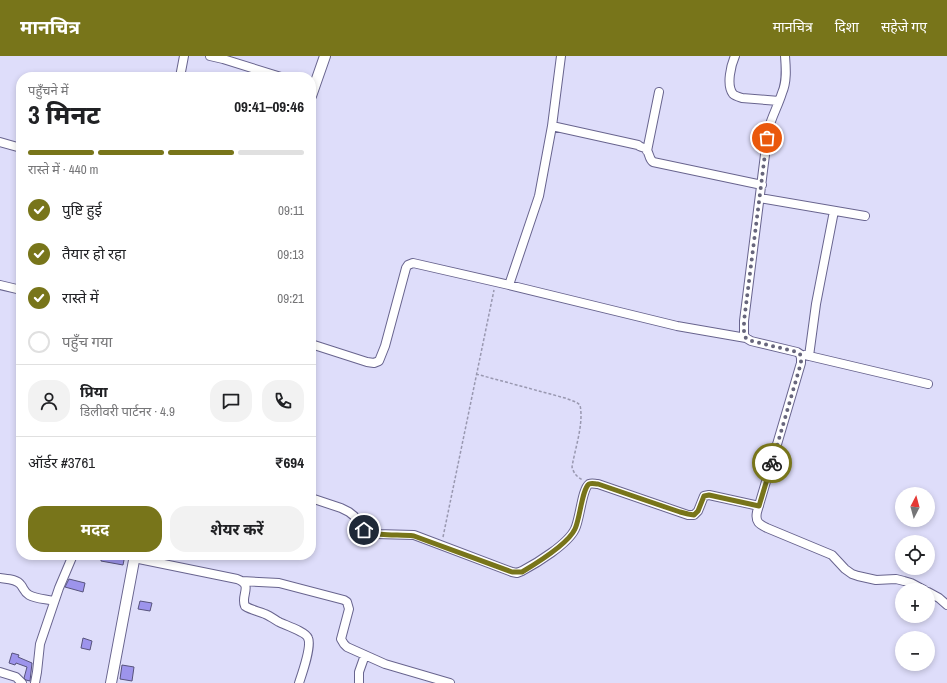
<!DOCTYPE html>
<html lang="hi">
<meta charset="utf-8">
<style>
:root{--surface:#fff;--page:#f2f2f2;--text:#202124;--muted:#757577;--line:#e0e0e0;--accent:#78751a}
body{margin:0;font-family:"Archivo Narrow","Noto Sans Devanagari",sans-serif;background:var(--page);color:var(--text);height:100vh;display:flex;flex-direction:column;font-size:15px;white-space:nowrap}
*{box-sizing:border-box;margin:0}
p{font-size:13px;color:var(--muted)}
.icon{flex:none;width:22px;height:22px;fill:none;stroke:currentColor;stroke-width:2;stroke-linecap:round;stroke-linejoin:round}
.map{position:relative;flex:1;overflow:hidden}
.side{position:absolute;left:16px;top:16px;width:300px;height:488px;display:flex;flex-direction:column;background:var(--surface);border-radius:16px;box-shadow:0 2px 6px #0003}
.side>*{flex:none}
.needle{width:26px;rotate:6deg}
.fabs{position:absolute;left:895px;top:431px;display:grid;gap:8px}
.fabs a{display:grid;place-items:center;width:40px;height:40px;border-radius:50%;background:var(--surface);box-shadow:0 2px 6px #0003;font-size:20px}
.pin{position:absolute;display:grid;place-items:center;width:34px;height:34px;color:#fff;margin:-17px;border:2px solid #fff;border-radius:50%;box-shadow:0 1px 4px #0007}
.courier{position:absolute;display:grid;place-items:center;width:40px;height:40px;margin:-20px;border:3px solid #78751a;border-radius:50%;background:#fff;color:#222;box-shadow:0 1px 5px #0007}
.headline em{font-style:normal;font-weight:700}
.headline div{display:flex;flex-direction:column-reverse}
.headline{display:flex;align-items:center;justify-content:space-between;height:68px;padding:0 12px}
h1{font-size:26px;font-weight:700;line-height:30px}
.bar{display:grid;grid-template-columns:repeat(4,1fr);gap:6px 4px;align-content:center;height:48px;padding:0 12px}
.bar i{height:5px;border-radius:3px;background:var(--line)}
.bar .current{background:var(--accent)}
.bar p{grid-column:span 4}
.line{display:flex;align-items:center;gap:10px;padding:0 12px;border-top:1px solid var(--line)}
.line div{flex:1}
.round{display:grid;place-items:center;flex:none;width:42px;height:42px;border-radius:16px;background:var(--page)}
ol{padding:0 12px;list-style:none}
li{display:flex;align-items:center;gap:12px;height:44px}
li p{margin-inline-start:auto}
li .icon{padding:4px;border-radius:50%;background:var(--accent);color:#fff;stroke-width:4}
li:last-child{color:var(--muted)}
li i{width:22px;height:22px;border:2px solid var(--line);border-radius:50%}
.button{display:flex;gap:8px;margin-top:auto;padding:8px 12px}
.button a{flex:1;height:46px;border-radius:16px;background:var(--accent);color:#fff;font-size:16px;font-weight:700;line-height:46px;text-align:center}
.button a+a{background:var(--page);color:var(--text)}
header{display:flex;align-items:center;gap:24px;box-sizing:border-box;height:56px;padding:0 20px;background:var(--accent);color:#fff}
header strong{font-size:19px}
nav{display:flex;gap:22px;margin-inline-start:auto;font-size:14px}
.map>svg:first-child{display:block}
</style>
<header>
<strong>मानचित्र</strong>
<nav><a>मानचित्र</a><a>दिशा</a><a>सहेजे गए</a></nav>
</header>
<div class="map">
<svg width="947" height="627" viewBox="0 0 947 627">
<rect width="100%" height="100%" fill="#deddfa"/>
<path fill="#9d94ec" stroke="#57537c" d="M101 499H125L123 509 101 505Z
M69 523 85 527 83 536 65 531Z
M140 545 152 547 150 555 138 553Z
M83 582 92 585 90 594 81 592Z
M12 597 19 599 18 601 32 607 30 625 26 624 24 622 27 611 16 607 15 609 9 607Z
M122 609 134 611 132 625 120 623Z"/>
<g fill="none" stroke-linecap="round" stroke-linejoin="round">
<defs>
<path id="minor" d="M210 0 223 3 281 21
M735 0C731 9 726 29 733 38 735 40 739 41 742 42L779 45
M785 0C786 12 787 26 782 37 778 50 771 62 768 75L744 265V279L746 282 751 285 797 296 800 298 801 302V307L757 456C755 466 759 468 767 472L832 499 845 513 852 518 858 520 876 524 896 523 904 525 911 527 924 534
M180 21 184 0
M552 70 638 89C638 90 644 92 645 92 650 96 648 102 653 106L762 129
M0 86 21 92
M647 95 659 36
M760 142 865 160
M0 229 21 234
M509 229 539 140 552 70 561 0
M311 288 367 306 374 307 379 305 385 290 406 212 408 209 413 207 509 229 677 270 746 282
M805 299 928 328
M809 300 816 248 834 155
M311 442 341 452 349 456 354 460 360 470 364 474 369 476 376 478 414 479 512 516 517 517 522 515C537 507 568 488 575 473 580 463 582 433 589 428 592 427 595 428 598 428L688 459H694L698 455 704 440 709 439 759 450
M134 502 237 523C254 529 240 539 245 550 251 554 258 555 265 558 270 560 274 563 279 566 285 569 306 576 308 582 312 590 302 618 299 627
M0 522C7 523 17 523 21 529 24 533 24 536 29 539 36 543 46 543 54 545
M242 525 279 527 344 544 347 546 349 553 341 583 344 588 347 591 385 608 450 627
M928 536 939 542 947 549
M0 616 16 621 22 627
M35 627 37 616 40 588 59 532 73 499
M359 627V616L365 599"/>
<path id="tertiary" d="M311 40 325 0
M111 627 135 499"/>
</defs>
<use href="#minor" stroke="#68648e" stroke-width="10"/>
<use href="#tertiary" stroke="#68648e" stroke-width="12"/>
<path stroke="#9998b0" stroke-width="1.5" stroke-dasharray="3 2" stroke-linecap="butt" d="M476 318 565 342 576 346 580 349C584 368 575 392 572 411 574 418 577 421 583 424
M443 481 494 234"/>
<use href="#minor" stroke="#fff" stroke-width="8"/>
<use href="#tertiary" stroke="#fff" stroke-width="10"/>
</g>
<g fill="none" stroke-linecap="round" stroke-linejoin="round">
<path stroke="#67667c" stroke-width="4" stroke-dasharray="0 7.2" d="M767 82 744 265V279L746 282 752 285 797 296 800 298 801 302V307L772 407"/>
<path stroke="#78751a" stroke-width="5" d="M364 474C380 481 397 478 414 480L512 516H522C537 507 568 488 575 473 580 463 582 433 589 428 592 427 595 428 598 428L680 456 688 458 694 459 698 455 704 440 709 439 759 450 772 407"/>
</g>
</svg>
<div class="fabs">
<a><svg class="needle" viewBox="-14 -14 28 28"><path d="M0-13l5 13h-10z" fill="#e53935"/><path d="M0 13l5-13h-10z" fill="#757577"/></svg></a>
<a><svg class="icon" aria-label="locate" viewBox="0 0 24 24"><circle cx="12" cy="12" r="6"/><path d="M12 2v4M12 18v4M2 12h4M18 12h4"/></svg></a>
<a>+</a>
<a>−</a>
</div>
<div class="pin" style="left:767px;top:82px;background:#ea580c"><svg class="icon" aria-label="bag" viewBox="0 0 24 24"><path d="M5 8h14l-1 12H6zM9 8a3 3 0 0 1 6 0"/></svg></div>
<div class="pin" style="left:364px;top:474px;background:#1f2937"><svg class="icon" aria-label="home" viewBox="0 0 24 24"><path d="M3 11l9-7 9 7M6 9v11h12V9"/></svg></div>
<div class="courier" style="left:772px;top:407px"><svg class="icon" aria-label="bike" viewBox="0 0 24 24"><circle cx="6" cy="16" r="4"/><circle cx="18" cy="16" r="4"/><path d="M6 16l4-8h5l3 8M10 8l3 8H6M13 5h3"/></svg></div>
<section class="side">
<div class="headline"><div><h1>3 मिनट</h1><p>पहुँचने में</p></div><em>09:41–09:46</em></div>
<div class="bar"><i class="current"></i><i class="current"></i><i class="current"></i><i></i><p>रास्ते में · 440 m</p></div>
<ol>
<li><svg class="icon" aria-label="check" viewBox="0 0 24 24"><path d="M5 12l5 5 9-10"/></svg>पुष्टि हुई<p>09:11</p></li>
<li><svg class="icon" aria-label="check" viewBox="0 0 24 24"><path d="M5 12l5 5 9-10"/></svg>तैयार हो रहा<p>09:13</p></li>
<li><svg class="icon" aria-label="check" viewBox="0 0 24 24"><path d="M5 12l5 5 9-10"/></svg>रास्ते में<p>09:21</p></li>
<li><i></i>पहुँच गया</li>
</ol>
<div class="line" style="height:72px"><a class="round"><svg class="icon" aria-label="person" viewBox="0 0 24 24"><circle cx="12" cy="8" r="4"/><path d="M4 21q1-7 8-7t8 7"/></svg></a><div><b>प्रिया</b><p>डिलीवरी पार्टनर · 4.9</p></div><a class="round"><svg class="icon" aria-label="chat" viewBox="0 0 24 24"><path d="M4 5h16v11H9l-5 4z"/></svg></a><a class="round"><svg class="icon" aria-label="phone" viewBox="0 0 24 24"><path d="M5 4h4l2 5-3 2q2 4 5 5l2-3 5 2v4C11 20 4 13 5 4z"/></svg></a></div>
<div class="line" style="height:52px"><div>ऑर्डर #3761</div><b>₹694</b></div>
<div class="button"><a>मदद</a><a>शेयर करें</a></div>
</section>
</div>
